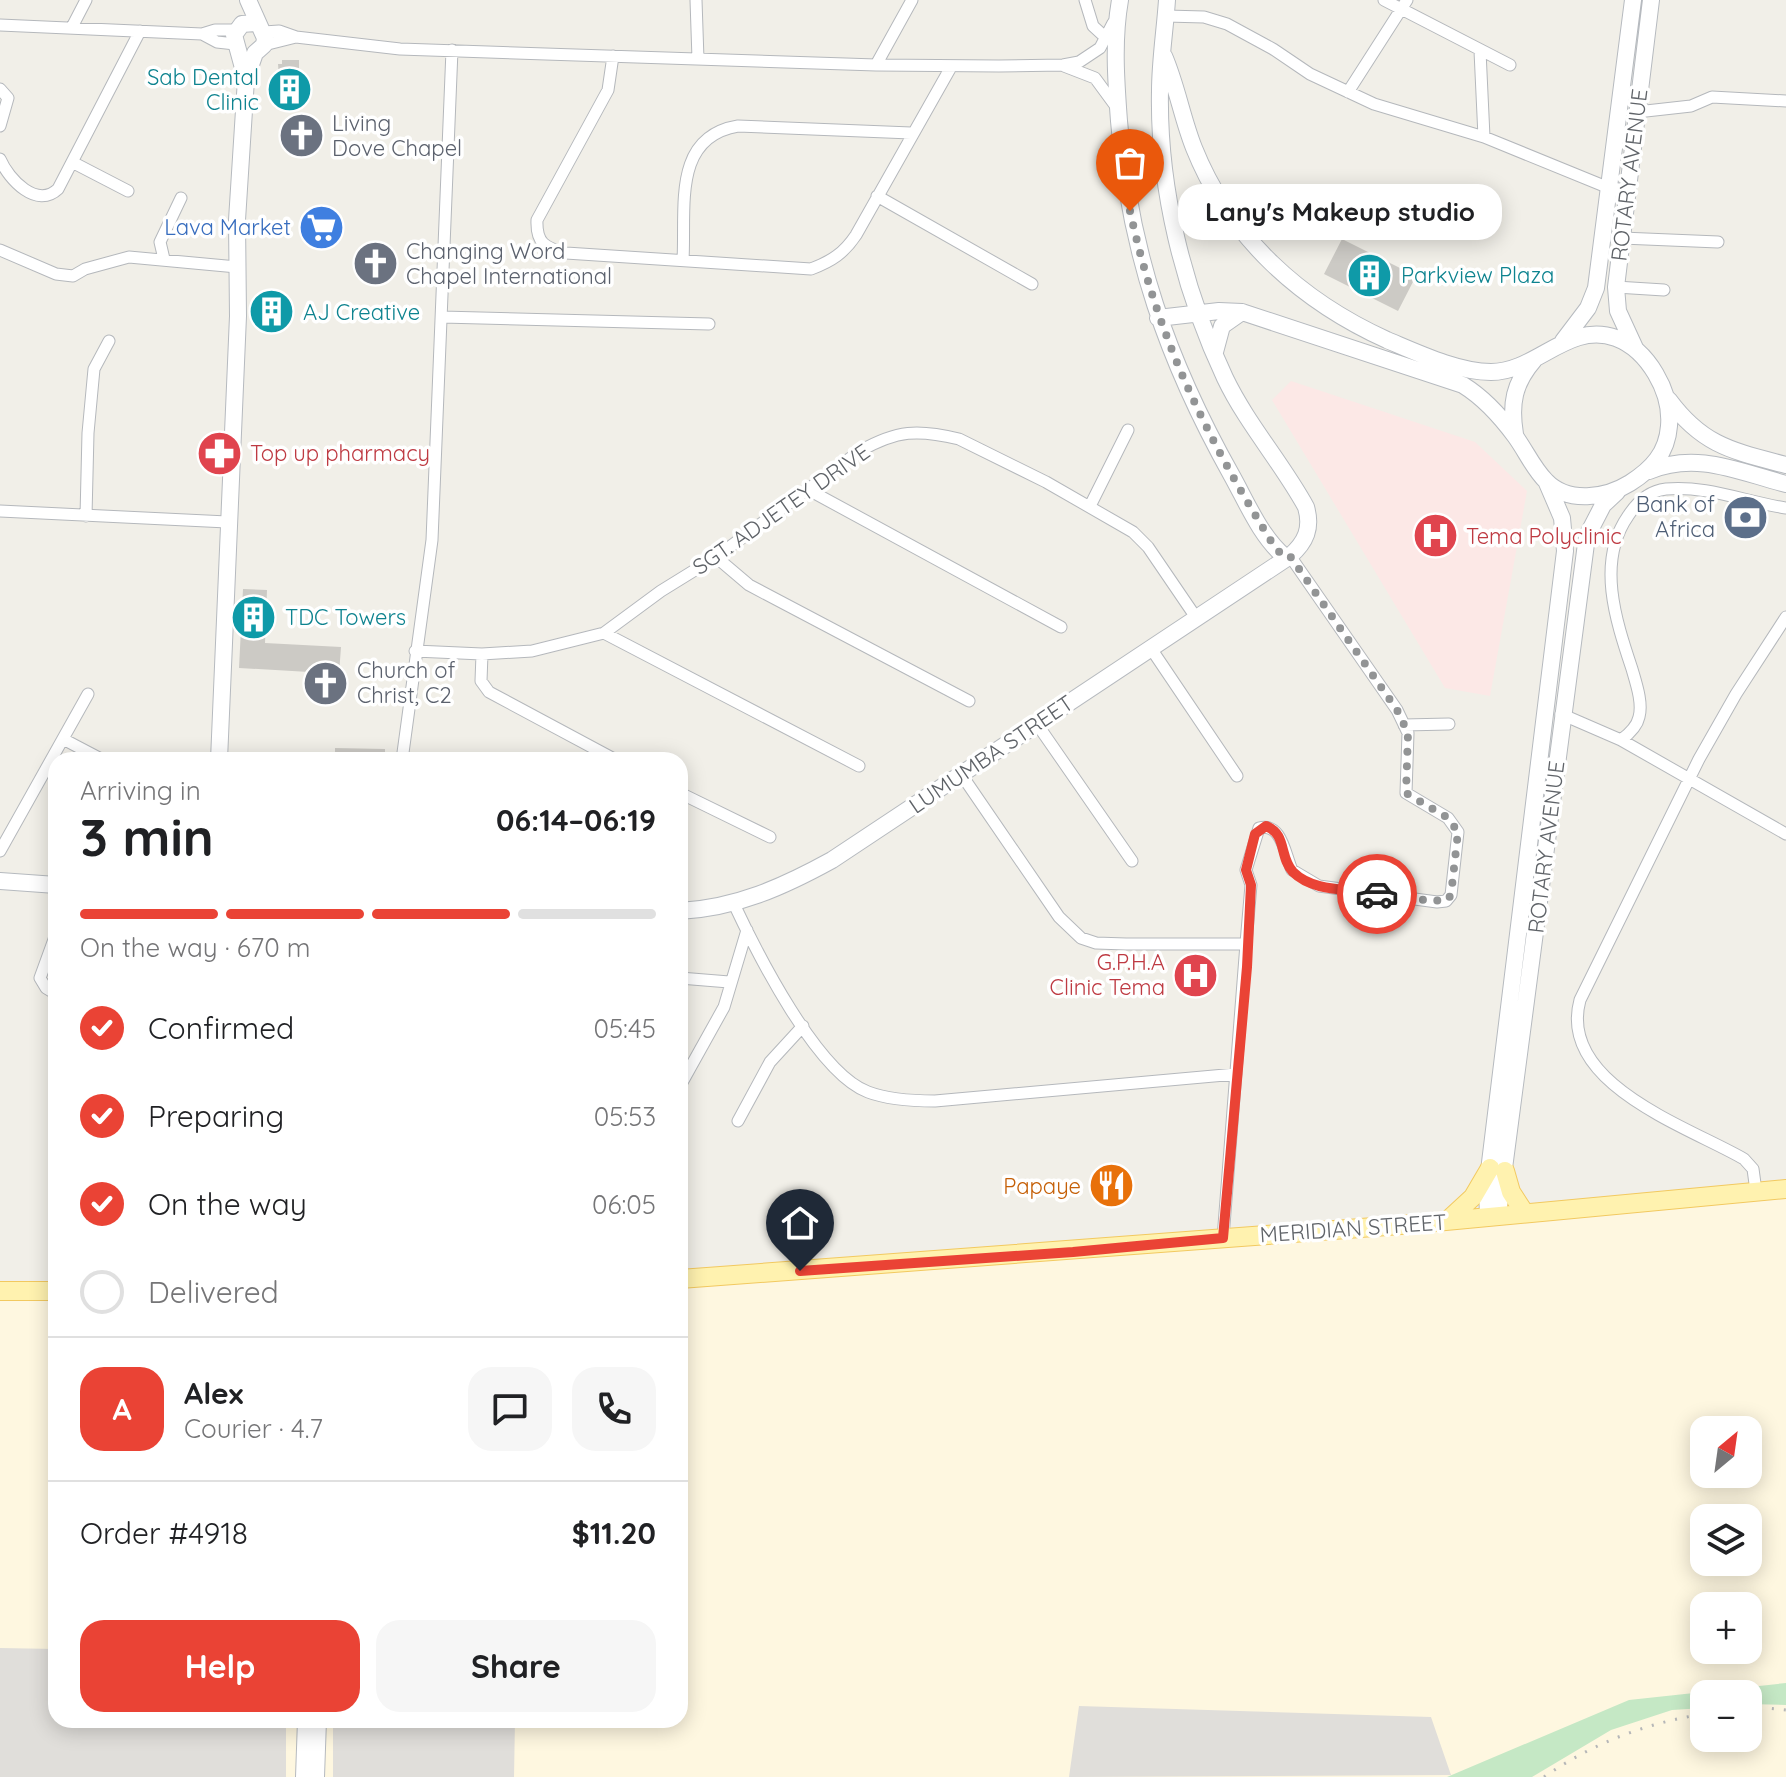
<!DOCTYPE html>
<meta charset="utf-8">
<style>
:root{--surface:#fff;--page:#f6f6f6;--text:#202124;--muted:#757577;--line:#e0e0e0;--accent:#ea4335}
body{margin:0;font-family:Quicksand,sans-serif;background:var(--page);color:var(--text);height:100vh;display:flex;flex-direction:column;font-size:30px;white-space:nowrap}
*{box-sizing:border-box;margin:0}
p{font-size:26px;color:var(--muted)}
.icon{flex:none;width:44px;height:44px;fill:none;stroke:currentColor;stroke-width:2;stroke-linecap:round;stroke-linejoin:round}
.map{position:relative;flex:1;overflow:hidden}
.panel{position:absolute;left:48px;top:752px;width:640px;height:976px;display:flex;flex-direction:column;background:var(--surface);border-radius:24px;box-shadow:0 4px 20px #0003}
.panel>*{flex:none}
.needle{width:52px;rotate:29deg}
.controls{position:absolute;left:1690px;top:1416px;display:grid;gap:16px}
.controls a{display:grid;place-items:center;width:72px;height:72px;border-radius:16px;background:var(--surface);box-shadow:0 4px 20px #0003;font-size:40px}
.pin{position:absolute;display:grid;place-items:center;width:68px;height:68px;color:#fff;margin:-82px -34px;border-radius:50% 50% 50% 0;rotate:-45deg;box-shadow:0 0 8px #0007}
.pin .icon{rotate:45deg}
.courier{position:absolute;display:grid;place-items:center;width:80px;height:80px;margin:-40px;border:6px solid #ea4335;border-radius:50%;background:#fff;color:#222;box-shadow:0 2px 10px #0007}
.bubble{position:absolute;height:56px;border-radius:24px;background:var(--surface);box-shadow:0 4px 20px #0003;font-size:26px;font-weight:700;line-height:56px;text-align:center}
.summary em{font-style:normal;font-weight:700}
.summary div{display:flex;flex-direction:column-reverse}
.summary{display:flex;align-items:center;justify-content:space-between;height:136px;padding:0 32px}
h1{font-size:52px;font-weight:700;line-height:60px}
.bar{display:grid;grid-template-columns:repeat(4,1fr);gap:12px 8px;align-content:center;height:96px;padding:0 32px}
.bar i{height:10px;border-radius:6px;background:var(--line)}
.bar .on{background:var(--accent)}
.bar p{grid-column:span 4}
.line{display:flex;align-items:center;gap:20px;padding:0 32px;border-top:2px solid var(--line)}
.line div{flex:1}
.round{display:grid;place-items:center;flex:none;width:84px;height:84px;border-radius:24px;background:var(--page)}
ol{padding:0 32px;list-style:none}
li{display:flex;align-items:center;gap:24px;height:88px}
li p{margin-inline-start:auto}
li .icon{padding:8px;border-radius:50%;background:var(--accent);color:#fff;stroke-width:4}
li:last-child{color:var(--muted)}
li i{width:44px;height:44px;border:4px solid var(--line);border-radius:50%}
.cta{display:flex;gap:16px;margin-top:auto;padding:16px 32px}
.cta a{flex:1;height:92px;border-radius:24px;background:var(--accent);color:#fff;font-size:32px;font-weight:700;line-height:92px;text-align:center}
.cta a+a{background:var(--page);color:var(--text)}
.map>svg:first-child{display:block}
</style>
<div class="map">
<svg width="1786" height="1777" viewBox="0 0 1786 1777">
<rect width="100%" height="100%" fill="#f1efe8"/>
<path fill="#fef7e0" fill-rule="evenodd" d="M1786 1191V1777H0V1292H56V1720H680V1274ZM1704 1430H1748V1474H1704ZM1704 1518H1748V1562H1704ZM1704 1606H1748V1650H1704ZM1704 1694H1748V1738H1704Z"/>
<path fill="#e0deda" d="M0 1648 56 1649V1720H286V1777H0Z
M1079 1706 1431 1717 1451 1775 1069 1777Z
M333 1720H515L514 1777H333Z"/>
<path fill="#fce8e6" d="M1291 381 1475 442 1527 491 1490 696 1445 688 1272 400Z"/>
<path fill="#c5e8c5" d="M1786 1683V1705L1748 1704V1694H1704V1708L1672 1710 1611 1730 1532 1777H1447L1629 1700Z"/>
<path fill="#cccac5" d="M282 60H299V103H281L278 64H282Z
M282 126 320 128 319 146 282 144Z
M1342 239 1416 276 1398 311 1324 274Z
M364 249 386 250 385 278H364Z
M243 589 267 590 265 643 341 647 339 674H343V694L309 693V672L239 668Z
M335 748 385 749V760H335Z"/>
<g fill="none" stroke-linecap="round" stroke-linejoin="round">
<defs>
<path id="street" d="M696 0 698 59
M1085 0 1093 26 1106 38
M1384 0 1510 65
M1166 16 1204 17 1227 24 1273 49 1310 74 1374 104 1484 137 1609 188 1629 190
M0 25 202 34 215 30H235
M72 27 86 0
M264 32 279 31 296 37 400 49 876 65 999 66 1063 65 1079 62 1100 48 1113 23
M202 34 217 42 235 44
M264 45 296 37
M1480 51 1484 137
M613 56 608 90 537 220C536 243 545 248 566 253L811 269C832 261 844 253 856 235L951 67
M876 65 912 0
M1064 66 1095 78 1117 108
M0 89 8 98 0 126
M1348 92 1407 0
M1637 112 1691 106 1712 97 1786 101
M0 159C9 180 37 209 58 189L140 31
M72 162 128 191
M877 196 1032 284
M1622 238 1718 242
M0 250 56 274 73 276 85 269 129 257 237 267
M164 259 160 242 181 198
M683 260C686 207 672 137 738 126L911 133
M1616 287 1664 290
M442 317 709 324
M807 489 1061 627
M1090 506 1128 430
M0 511 227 522
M86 516 88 433 94 369 109 341
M716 557 749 585 969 701
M604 633 859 766
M1150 647 1237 776
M415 651 482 654 532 651 604 633 661 591 716 557 860 451C897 430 918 429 959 439L1046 482 1133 532 1148 547 1195 616
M482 654 481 681 489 692 616 760
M1561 714 1621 740C1629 734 1637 727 1639 717 1643 703 1636 683 1632 669 1616 621 1596 562 1628 516 1637 502 1648 491 1666 489 1706 485 1746 502 1786 508
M1037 724 1132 861
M1404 725 1449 724
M63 739 103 760
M1621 740 1786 834
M402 760 432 540 452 50
M961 774 1059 917 1081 938 1096 943 1126 944H1246L1223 1238
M680 793 770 837
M0 851 88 694
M734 904C757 953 817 1073 868 1092 889 1100 913 1101 935 1101L1236 1074
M56 934 40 978 46 988 56 994
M1246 943 1251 885 1246 870 1259 828C1282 822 1285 855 1292 870L1319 886 1437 902 1446 901 1451 895 1458 832 1448 818 1406 793 1408 733 1397 710 1290 556
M680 978 729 982
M680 1086 724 1007 747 930
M738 1121 770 1062 803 1026
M1756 1191 1753 1169 1744 1159C1689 1127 1557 1084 1580 1000L1699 759 1736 694 1786 617"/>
<path id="secondary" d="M1120 0C1113 40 1116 81 1119 121 1129 252 1168 362 1232 476 1247 503 1261 537 1285 557
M246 79 234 35 242 24 256 23
M1158 318 1219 311 1242 312 1463 385C1484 398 1501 417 1515 436 1526 451 1533 468 1546 481 1568 504 1606 498 1630 483 1652 469 1667 453 1669 426 1672 392 1648 350 1616 338 1568 321 1537 372 1491 372 1458 372 1418 353 1387 340 1301 301 1230 238 1194 148 1182 118 1177 86 1164 56
M1563 341 1588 308 1596 288 1633 0
M1635 348 1618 311 1616 287 1651 0
M1215 352 1222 326 1242 312
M1669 400C1703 446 1733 451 1786 465
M1515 434C1510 404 1514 383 1534 360
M1649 471C1697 451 1739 472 1786 484
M219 760 238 316 237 220 246 79 255 53 264 45 265 38 248 0
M0 881 56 885
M680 911C736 908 783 887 832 860L1290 556C1306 542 1312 528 1306 507 1282 463 1247 424 1225 378 1184 291 1158 188 1160 91 1160 61 1165 30 1167 0
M1498 1214 1587 536 1603 505 1617 492
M1488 1216 1487 1187 1565 551 1562 518 1547 483
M304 1777 306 1720
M316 1777 318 1720"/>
<path id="primary" d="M1505 1171 1511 1192 1524 1212
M1447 1221 1473 1197 1490 1168
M680 1279 1414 1224 1786 1189
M0 1291H56"/>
</defs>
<use href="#street" stroke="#b5b8bc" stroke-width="13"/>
<use href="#secondary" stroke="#b6babf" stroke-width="18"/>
<use href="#primary" stroke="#f2c960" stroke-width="20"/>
<use href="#street" stroke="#fff" stroke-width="11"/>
<use href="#secondary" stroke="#fff" stroke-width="16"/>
<use href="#primary" stroke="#fff2af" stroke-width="18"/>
<path stroke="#b6b7b8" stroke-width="3" stroke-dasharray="2 10" stroke-linecap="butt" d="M1748 1706 1786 1710
M1544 1777C1593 1743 1646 1723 1704 1714"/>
</g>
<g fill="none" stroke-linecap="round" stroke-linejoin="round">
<path stroke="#929495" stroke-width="8" stroke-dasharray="0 14.4" d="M1130 211C1158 340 1206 437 1276 549L1285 557 1290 556 1397 710 1408 733 1406 793 1448 818 1458 832 1451 895 1446 901 1394 898 1377 894"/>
<path stroke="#ea4335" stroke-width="10" d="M800 1271 1073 1252 1223 1238 1247 967 1251 885 1246 870 1255 834 1266 826C1287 834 1279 857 1293 872 1314 893 1351 888 1377 894"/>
</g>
<defs>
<symbol id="building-disc" viewBox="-11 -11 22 22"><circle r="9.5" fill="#0f9aa8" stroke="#fff"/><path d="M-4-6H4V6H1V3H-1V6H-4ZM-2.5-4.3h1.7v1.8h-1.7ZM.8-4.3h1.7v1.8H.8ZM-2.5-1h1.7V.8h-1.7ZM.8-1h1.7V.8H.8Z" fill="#fff"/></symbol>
<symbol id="church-disc" viewBox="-11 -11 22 22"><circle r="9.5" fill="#6b7280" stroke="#fff"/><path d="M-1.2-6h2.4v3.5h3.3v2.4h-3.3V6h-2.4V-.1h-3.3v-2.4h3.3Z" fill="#fff"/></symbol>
<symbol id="supermarket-disc" viewBox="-11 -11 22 22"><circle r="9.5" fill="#3f7fe0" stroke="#fff"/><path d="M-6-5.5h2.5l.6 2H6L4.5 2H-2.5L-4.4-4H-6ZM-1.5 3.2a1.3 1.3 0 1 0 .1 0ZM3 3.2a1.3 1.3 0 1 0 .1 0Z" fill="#fff"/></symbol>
<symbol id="pharmacy-disc" viewBox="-11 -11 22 22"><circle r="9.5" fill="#e0444e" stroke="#fff"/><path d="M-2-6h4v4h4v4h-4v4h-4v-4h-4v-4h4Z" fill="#fff"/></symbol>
<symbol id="bank-disc" viewBox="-11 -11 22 22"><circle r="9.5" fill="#5c6f8a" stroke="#fff"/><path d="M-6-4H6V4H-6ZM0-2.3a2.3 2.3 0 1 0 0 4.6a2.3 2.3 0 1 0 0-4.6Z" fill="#fff"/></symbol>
<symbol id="hospital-disc" viewBox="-11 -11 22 22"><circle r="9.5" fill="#e0444e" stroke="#fff"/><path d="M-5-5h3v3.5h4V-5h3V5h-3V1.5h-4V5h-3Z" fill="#fff"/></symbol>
<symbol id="restaurant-disc" viewBox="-11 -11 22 22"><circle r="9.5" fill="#e8710a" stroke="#fff"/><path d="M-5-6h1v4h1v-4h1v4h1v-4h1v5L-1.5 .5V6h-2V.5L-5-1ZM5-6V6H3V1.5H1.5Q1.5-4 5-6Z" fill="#fff"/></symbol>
</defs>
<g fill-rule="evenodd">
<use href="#building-disc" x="264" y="64" width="51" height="51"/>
<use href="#church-disc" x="276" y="110" width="51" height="51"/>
<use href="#supermarket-disc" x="296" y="202" width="51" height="51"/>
<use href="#church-disc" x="350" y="238" width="51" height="51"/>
<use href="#building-disc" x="1344" y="250" width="51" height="51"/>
<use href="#building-disc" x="246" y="286" width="51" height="51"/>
<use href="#pharmacy-disc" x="194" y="428" width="51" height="51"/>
<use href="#bank-disc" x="1720" y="492" width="51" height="51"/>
<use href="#hospital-disc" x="1410" y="510" width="51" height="51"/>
<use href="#building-disc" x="228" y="592" width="51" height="51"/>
<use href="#church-disc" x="300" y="658" width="51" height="51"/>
<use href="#hospital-disc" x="1170" y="950" width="51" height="51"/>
<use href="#restaurant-disc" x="1086" y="1160" width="51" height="51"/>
</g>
<g text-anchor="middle" stroke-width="7" stroke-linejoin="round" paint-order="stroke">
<g font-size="22" fill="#0d838f" stroke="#fff" text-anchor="start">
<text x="259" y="85" text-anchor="end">Sab Dental<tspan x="259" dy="25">Clinic</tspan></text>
<text x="1401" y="283">Parkview Plaza</text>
<text x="303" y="320">AJ Creative</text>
<text x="285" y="625">TDC Towers</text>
</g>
<g font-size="22" fill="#5b616d" stroke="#fff" text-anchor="start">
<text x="332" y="131">Living<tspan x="332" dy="25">Dove Chapel</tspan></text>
<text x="406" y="259">Changing Word<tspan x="406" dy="25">Chapel International</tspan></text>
<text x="357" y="678">Church of<tspan x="357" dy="25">Christ, C2</tspan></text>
</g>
<g font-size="22" fill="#5f6368" stroke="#fff">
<text transform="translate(1629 175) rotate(-83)" y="8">ROTARY AVENUE</text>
<text transform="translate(781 509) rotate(-35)" y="8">SGT. ADJETEY DRIVE</text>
<text transform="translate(991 754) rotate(-34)" y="8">LUMUMBA STREET</text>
<text transform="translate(1546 847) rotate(-83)" y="8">ROTARY AVENUE</text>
<text transform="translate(1353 1228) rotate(-4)" y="8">MERIDIAN STREET</text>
</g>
<g font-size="22" fill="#366cbe" stroke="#fff" text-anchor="end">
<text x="291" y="235">Lava Market</text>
</g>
<g font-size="22" fill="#be3a42" stroke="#fff" text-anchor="start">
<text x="250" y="461">Top up pharmacy</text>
<text x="1466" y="544">Tema Polyclinic</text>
<text x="1165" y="970" text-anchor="end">G.P.H.A<tspan x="1165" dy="25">Clinic Tema</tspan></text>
</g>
<g font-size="22" fill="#4e5e75" stroke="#fff" text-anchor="end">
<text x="1715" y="512">Bank of<tspan x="1715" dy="25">Africa</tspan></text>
</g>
<g font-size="22" fill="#c56008" stroke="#fff" text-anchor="end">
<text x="1081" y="1194">Papaye</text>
</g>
</g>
</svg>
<div class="controls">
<a><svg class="needle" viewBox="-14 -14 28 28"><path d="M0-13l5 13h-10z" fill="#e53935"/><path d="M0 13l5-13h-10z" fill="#757577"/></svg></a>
<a><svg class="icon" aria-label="layers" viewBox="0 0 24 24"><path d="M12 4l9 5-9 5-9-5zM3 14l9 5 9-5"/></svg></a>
<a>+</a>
<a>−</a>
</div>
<div class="pin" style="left:1130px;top:211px;background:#ea580c"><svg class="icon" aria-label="bag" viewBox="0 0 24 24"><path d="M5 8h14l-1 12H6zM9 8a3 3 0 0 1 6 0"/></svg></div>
<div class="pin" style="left:800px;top:1271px;background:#1f2937"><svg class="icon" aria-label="home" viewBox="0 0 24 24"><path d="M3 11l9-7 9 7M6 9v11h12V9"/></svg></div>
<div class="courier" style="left:1377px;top:894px"><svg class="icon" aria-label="car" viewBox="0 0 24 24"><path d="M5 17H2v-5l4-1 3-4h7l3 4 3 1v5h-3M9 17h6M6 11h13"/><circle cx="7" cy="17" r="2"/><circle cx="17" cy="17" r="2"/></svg></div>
<div class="bubble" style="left:1178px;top:184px;width:324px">Lany's Makeup studio</div>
<section class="panel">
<div class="summary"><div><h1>3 min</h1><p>Arriving in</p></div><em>06:14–06:19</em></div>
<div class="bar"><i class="on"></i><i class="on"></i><i class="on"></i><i></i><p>On the way · 670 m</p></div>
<ol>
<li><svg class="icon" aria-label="check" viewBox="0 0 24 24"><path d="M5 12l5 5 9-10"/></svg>Confirmed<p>05:45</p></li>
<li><svg class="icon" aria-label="check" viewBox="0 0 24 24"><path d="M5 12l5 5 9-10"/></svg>Preparing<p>05:53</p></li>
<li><svg class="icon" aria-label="check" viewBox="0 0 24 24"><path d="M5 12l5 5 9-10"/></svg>On the way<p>06:05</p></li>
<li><i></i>Delivered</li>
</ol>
<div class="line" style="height:144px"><b class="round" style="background:var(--accent);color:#fff">A</b><div><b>Alex</b><p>Courier · 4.7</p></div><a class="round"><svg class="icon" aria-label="chat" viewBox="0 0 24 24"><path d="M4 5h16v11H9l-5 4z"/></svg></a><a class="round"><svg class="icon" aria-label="phone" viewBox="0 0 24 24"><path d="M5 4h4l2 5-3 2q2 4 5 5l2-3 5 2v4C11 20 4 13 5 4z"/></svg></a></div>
<div class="line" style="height:104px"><div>Order #4918</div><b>$11.20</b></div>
<div class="cta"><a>Help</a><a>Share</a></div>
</section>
</div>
